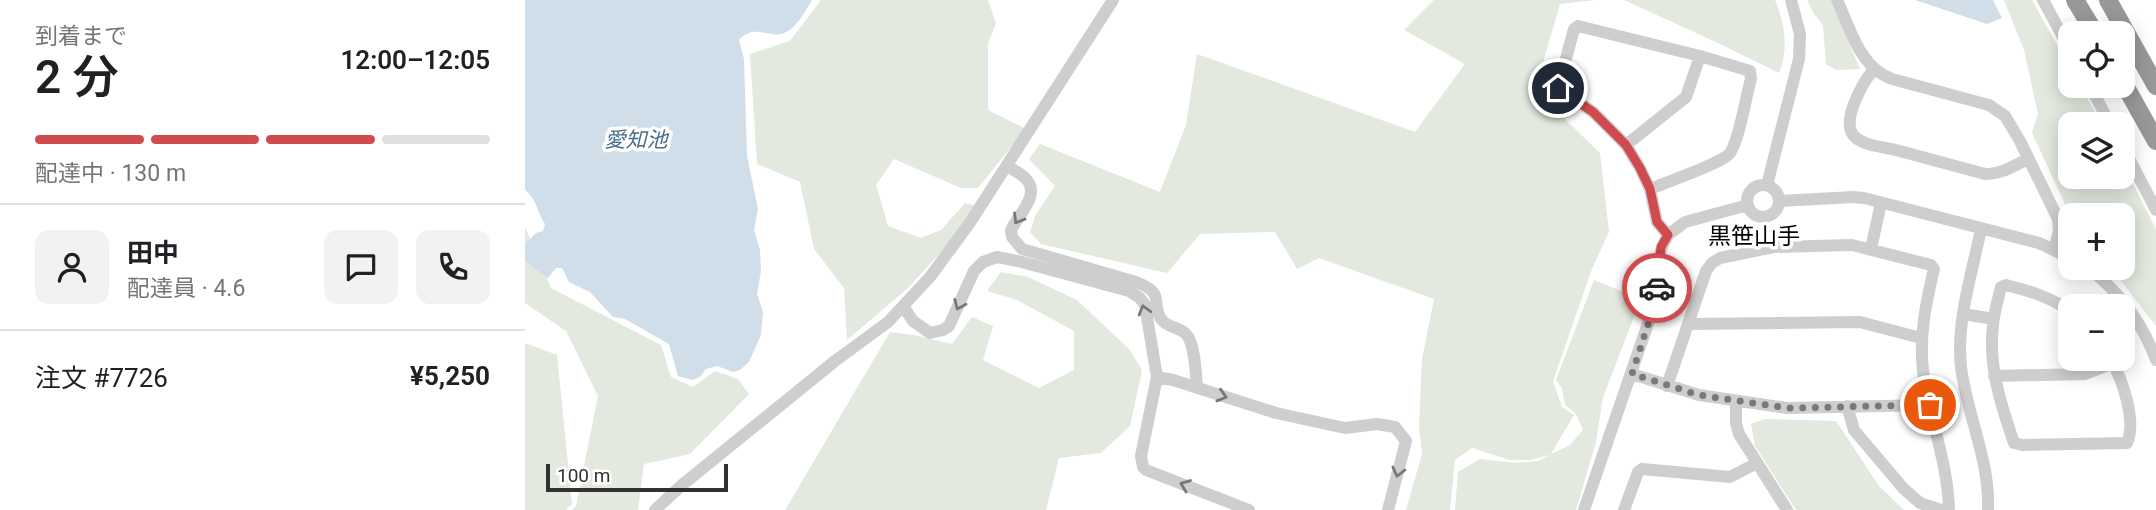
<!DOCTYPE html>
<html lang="ja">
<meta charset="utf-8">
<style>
:root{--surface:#fff;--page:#f2f2f2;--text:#202124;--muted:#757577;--line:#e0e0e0;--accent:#d04b4d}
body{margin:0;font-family:Roboto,"Noto Sans JP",sans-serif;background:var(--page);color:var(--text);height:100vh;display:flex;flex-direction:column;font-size:26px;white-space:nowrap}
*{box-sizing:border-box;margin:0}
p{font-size:23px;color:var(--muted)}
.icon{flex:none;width:38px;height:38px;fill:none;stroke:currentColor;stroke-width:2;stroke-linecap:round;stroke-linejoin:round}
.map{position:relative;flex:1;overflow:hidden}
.details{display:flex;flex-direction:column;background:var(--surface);width:525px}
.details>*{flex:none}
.controls{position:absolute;left:1533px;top:21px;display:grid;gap:14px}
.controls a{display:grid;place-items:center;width:77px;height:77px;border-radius:14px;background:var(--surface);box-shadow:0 4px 18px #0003;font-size:35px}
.scale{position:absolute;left:21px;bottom:18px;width:182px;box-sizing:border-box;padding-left:7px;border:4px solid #313131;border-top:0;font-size:19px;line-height:24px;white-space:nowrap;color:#313131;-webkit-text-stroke:5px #fff;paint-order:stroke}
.pin{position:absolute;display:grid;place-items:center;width:60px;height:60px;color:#fff;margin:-30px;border:4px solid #fff;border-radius:50%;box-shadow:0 2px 7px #0007}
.courier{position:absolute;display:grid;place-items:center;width:70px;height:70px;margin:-35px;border:5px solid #d04b4d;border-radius:50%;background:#fff;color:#222;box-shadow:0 2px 9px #0007}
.overview em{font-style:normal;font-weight:600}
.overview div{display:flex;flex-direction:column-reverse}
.overview{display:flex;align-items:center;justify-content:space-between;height:119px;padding:0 35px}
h1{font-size:46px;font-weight:600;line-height:52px}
.bar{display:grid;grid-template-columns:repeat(4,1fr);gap:10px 7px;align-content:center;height:84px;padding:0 35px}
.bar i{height:9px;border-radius:5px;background:var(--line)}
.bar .on{background:var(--accent)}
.bar p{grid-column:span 4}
.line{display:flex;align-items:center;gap:18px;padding:0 35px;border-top:2px solid var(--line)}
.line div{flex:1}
.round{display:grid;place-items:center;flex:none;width:74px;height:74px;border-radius:14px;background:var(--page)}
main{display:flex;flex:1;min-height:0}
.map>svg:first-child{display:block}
</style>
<main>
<section class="details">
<div class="overview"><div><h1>2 分</h1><p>到着まで</p></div><em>12:00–12:05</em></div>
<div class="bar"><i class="on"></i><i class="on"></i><i class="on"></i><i></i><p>配達中 · 130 m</p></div>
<div class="line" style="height:126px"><a class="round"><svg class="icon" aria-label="person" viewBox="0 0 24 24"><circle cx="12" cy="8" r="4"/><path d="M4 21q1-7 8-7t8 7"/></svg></a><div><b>田中</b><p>配達員 · 4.6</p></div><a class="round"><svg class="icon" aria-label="chat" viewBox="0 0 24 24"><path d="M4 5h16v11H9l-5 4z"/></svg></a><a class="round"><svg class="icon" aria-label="phone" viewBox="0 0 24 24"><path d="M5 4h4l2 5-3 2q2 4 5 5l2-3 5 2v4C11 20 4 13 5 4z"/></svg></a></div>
<div class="line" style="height:91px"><div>注文 #7726</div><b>¥5,250</b></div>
</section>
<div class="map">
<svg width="1631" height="510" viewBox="0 0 1631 510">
<rect width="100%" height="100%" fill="#fff"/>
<path fill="#e3e9de" d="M296 0H463L471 23 463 44V110L501 129 453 188H436L369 159 351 185 363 226 396 238 416 230 440 203 449 205 436 230 383 288 322 340 319 288 289 249 275 182 232 164 225 54 265 41Z
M909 0H1072L1035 4 1010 90 1075 153 1084 232 1067 269 1028 381 1037 407 1049 415 1026 454 1045 445 1058 430 1051 414 1040 405 1037 388 1031 380 1069 280 1116 299 1078 397 1071 442 1051 510H930L933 472 955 459 991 463 1013 461 1025 455 1005 460H985L947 448 930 460 925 510H881L897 454 894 426 897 359 909 299 794 258 772 269 750 232 675 234 642 273 516 244 505 232 510 216 530 186 504 159 515 144 635 192 661 125 672 54 890 132 940 64 879 30Z
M1099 0H1250C1260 24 1264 49 1254 73L1195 44Z
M1282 0H1306L1335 69 1311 70 1301 64 1298 25 1289 14Z
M1479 0H1507L1545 68V86H1555L1577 124H1545V177H1598V164L1631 229V326L1586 268H1598V215H1545L1507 133 1513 114 1499 50Z
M0 227 26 288 136 345 146 377 168 387 190 371 213 379 224 394 165 454 119 464 113 510H47L51 506 73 396 41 331 0 303Z
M476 272 503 277 552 300 604 349 617 370 605 426 576 453 534 458 521 510H260L365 332 389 335 427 344 447 317 468 326 458 360 514 388 549 370V331L492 300 462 291Z
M0 343 32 355 47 504 41 510H0Z
M1240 419 1311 421 1354 486 1379 510H1271L1230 446 1226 424Z"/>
<path fill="#d0dee9" d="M0 0H287C280 11 271 30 257 34 243 37 228 24 214 40L219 59 222 156 233 209 229 230 235 250 236 271 232 294 238 312 236 335 224 362 215 370 208 372 192 366 181 369 175 377 167 380 153 376 144 344 100 319 88 317 65 292 44 282 37 268H31L23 278 0 261V244L11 233 18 231 20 224C12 212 12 199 0 190Z
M1390 0H1468L1477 18 1462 24Z"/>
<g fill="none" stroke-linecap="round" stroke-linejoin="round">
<path stroke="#cecece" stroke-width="12" d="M1312 0C1325 28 1335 68 1367 79L1464 105 1480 116 1495 141 1533 219 1534 231 1529 249
M1518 0 1545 50
M1349 69C1339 81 1314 122 1330 137 1340 146 1358 147 1371 150 1400 158 1430 166 1460 174 1476 174 1489 166 1503 159
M1565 86 1585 124
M1101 145 1161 97 1175 56
M1598 147 1631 210
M482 166C488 170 497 174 501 179 516 195 493 215 486 230L487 237 497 249 611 282C643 294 624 304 637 320 643 328 655 327 661 334 670 343 671 375 672 388
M1222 201a16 16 0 1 1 32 0a16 16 0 1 1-32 0Z
M1242 185 1274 59 1275 34 1266 0
M1125 189C1141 182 1196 164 1205 153 1214 141 1221 96 1226 79L1225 71 1175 56 1053 26 1049 29 1033 88 1068 112 1101 145 1115 168 1125 189 1132 222 1143 235
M1255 201 1328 197 1339 198 1514 243 1545 258
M1456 229C1447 274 1431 321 1436 367 1442 416 1465 460 1463 510
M1346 249 1356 203
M1563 268C1595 292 1617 322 1631 360
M378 306 388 321 405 333 418 330 424 326 449 271 458 262 472 257 493 261 604 291 615 298 620 305 632 377 616 456 618 467 621 470 724 510
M1545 311C1525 297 1505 291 1481 285L1476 287C1473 300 1469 312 1468 325 1463 366 1476 405 1489 443L1497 445 1602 443C1612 421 1597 379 1586 359
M1438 314 1469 319
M1164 324 1335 322 1396 338
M1107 374 1174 395 1262 408 1405 405
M1469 376 1560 374 1589 363
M632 377 648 380 751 413 820 428 852 424 870 427 881 441 863 510
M1142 386 1181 271 1187 263 1195 258 1249 247 1327 245 1406 265 1409 269C1401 303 1394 335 1398 371 1404 418 1423 462 1424 510
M1211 401V423L1214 434 1262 510
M1322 406 1329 430 1378 488 1395 503 1416 510
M130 510 157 485 310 361 363 322 405 277 444 224 588 0
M1059 510 1129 306 1134 258 1137 247 1143 235 1160 222 1223 205
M1099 510 1113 472 1117 469 1205 477 1232 463"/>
<path stroke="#989898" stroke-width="18" d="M1550 0 1570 33
M1583 0 1631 86
M1598 82 1631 141"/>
</g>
<defs><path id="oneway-chevron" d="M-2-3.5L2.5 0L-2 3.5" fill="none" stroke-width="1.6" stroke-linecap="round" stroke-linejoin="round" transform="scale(1.75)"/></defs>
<g stroke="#787878">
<use href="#oneway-chevron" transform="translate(493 219) rotate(121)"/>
<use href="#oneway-chevron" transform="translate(434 305) rotate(114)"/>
<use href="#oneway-chevron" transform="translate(619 310) rotate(-106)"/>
<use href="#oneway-chevron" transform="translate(697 396) rotate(17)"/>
<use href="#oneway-chevron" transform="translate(873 472) rotate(104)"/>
<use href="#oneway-chevron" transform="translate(660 485) rotate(-159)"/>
</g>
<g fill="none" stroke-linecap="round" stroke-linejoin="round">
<path stroke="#797979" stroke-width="7" stroke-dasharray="0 12.6" d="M1132 288 1129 306 1107 374 1174 395 1262 408 1405 405"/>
<path stroke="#d04b4d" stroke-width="9" d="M1033 88 1068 112 1101 145 1115 168 1125 189 1132 222 1143 235 1136 247 1132 288"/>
</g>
<g text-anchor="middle" stroke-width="7" stroke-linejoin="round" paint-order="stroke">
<g font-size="21" font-style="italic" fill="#486d8a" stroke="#fff">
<text x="111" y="147">愛知池</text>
</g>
<g font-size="23" fill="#000" stroke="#fff">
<text x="1229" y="244">黒笹山手</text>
</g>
</g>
</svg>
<div class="controls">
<a><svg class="icon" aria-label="locate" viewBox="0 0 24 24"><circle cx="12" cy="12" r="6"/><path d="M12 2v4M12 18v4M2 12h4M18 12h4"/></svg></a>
<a><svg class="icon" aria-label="layers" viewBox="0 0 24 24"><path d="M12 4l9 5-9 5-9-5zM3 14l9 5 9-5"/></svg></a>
<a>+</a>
<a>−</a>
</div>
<div class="scale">100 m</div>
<div class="pin" style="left:1405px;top:405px;background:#ea580c"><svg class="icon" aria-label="bag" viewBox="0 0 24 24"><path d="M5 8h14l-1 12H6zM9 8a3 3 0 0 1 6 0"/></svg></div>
<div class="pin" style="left:1033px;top:88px;background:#1f2937"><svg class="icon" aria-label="home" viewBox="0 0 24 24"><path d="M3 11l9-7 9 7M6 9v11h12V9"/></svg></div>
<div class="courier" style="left:1132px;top:288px"><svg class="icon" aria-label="car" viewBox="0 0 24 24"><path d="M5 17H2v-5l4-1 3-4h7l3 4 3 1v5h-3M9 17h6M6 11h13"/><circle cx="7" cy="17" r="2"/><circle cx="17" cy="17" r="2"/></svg></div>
</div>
</main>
